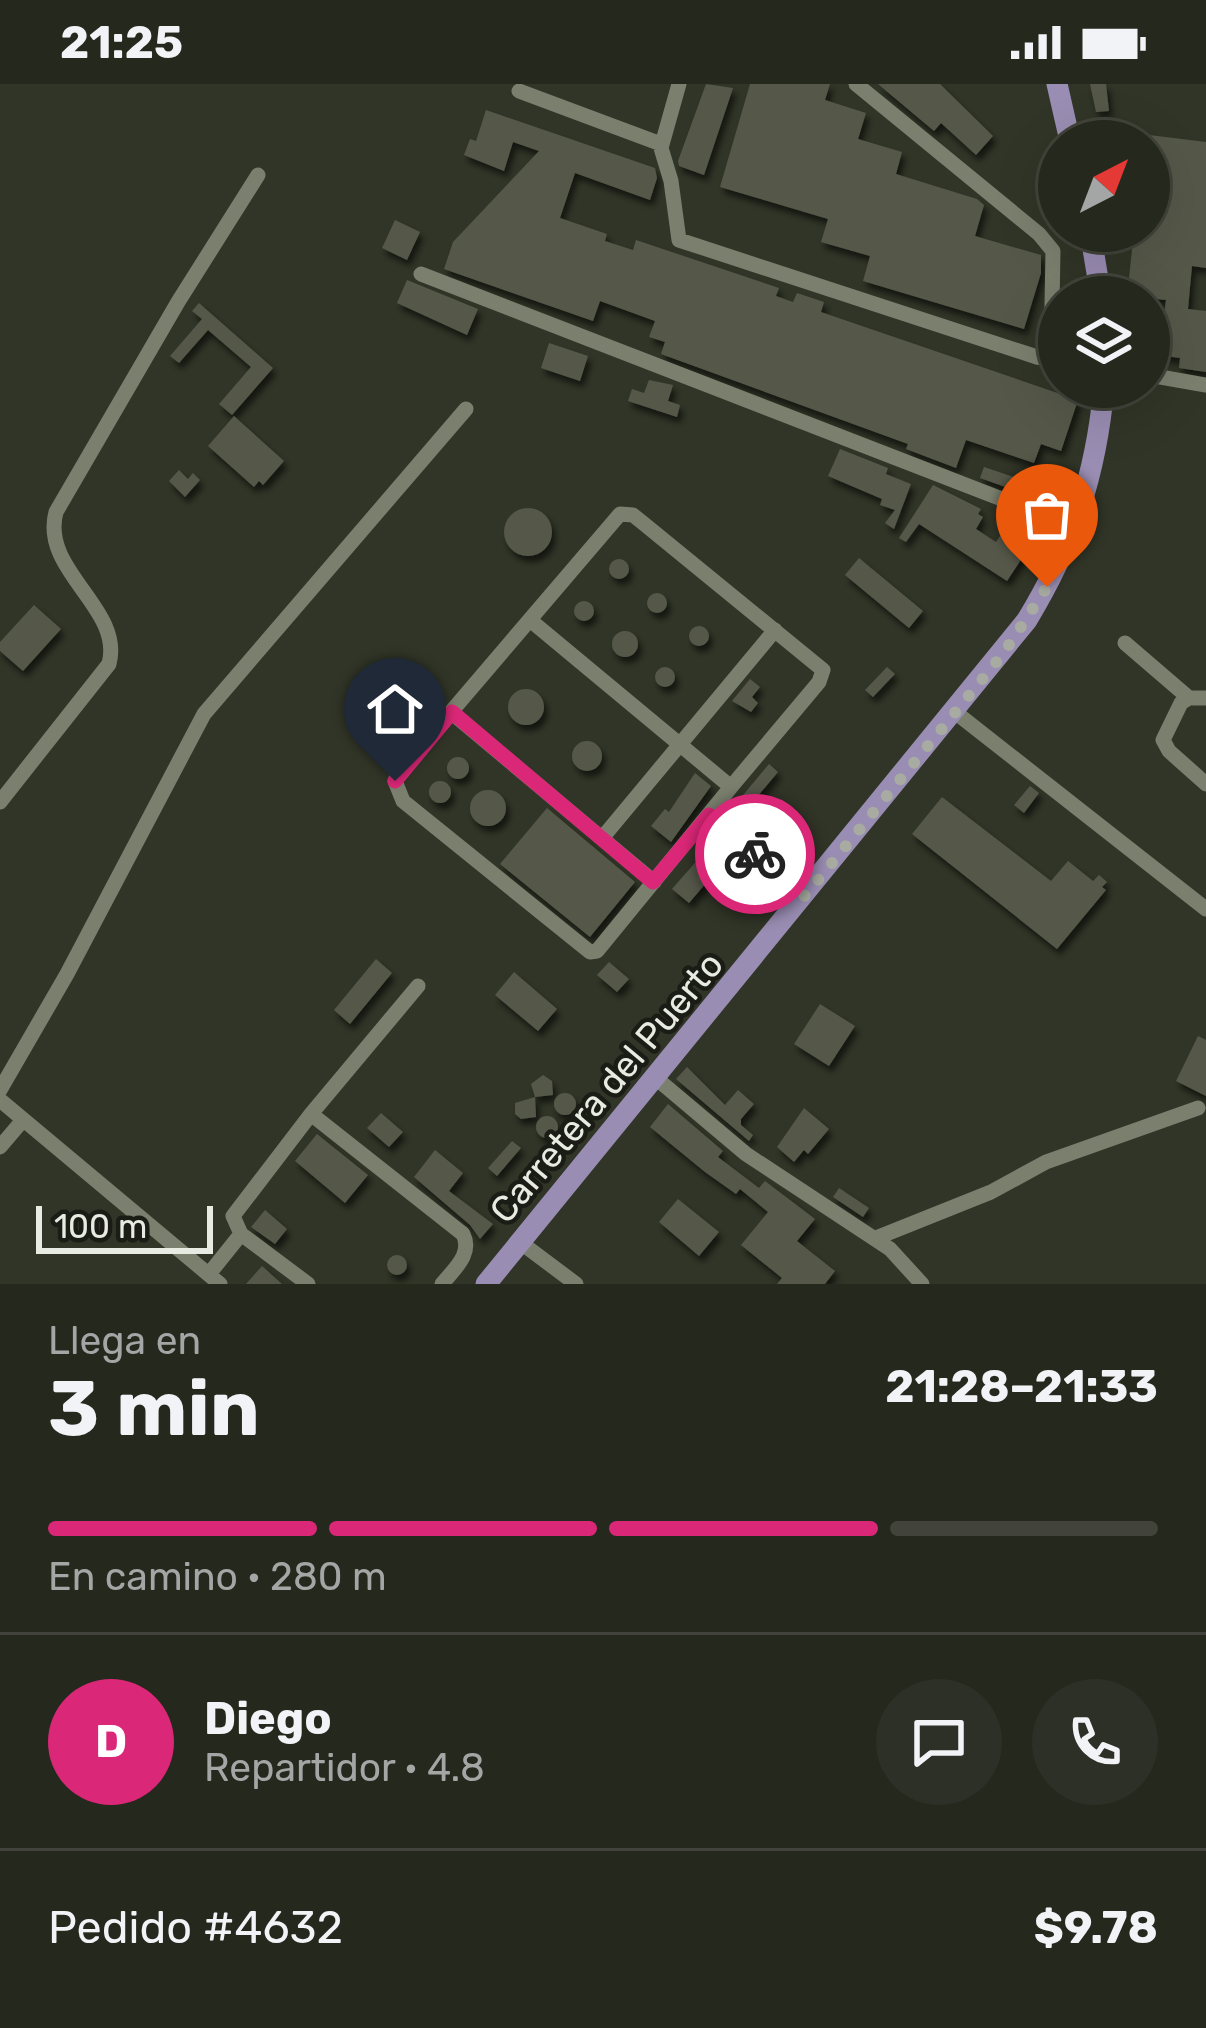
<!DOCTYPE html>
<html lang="es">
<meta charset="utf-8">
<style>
:root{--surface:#25281d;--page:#2d3026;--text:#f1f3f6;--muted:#a3a6a4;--line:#42443b;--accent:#db2777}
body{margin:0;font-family:Rubik,sans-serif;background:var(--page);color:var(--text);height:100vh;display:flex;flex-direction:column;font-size:45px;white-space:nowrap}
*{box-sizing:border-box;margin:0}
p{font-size:39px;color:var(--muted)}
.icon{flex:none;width:66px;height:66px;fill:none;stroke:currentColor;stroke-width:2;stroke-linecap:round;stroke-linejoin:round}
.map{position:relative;height:1200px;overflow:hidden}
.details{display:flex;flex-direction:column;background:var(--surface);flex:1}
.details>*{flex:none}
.needle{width:78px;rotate:42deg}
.fabs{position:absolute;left:1038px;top:36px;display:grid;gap:24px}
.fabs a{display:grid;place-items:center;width:132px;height:132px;border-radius:50%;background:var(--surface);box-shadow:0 12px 48px #0002,0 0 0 3px var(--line);font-size:60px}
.scale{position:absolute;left:36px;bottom:30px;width:177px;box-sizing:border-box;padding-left:12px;border:6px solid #e8ebe2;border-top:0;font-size:33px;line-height:42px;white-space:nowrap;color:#e8ebe2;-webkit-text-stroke:9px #1a1c15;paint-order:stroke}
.pin{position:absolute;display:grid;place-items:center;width:102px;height:102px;color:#fff;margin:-123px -51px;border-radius:50% 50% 50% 0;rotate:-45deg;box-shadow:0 0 12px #0007}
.pin .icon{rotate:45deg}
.courier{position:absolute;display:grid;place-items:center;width:120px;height:120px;margin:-60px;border:9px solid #db2777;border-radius:50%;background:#fff;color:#222;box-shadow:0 3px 15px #0007}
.head em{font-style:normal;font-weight:700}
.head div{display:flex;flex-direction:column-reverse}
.head{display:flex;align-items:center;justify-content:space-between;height:204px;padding:0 48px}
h1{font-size:78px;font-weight:700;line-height:90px}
.bar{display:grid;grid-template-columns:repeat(4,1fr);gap:18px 12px;align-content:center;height:144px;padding:0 48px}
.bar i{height:15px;border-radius:9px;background:var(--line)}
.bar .selected{background:var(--accent)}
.bar p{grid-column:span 4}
.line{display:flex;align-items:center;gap:30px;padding:0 48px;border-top:3px solid var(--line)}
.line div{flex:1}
.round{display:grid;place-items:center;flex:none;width:126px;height:126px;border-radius:63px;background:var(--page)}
.status{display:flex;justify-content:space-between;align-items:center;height:84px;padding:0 60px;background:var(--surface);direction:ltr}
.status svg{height:33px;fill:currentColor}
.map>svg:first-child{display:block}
</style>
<div class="status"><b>21:25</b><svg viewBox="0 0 49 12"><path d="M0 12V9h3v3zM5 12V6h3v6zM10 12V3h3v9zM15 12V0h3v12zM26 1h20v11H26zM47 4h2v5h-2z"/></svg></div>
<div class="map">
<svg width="1206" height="1200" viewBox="0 0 1206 1200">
<defs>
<filter id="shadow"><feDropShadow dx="3.5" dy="6" stdDeviation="3" flood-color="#0009"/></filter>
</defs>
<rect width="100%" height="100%" fill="#313527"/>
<path fill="#545849" filter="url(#shadow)" d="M706 0 733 4 704 91 679 82 678 77Z
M750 0H830L825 16 866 29 858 55 902 68 896 90 977 115 984 121 975 152 1041 171V189L1024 245 863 197 870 172 821 158 828 135 720 103Z
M878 0H940L993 52 976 71 941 39 934 47Z
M1090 0H1106L1109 27 1096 28Z
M486 26 655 84 657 94 650 116 575 89 560 134 607 150 605 157 633 166 636 156 779 204 776 212 793 218 797 209 824 218 821 228 1078 316 1061 367 1041 360 1034 379 966 356 956 384 906 365 908 360 661 270 665 258 649 253 655 237 600 217 593 237 444 185 453 158 539 67 513 58 504 87 464 71 470 55 476 57Z
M1149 51 1206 58V184L1192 182 1188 225 1206 227V288L1179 284 1180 274 1149 270V253L1161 254 1166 216 1127 212 1134 147H1149Z
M395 136 420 148 407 176 382 164Z
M407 196 478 225 467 251 397 219Z
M199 219 273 284 232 331 219 320 251 283 208 246 179 279 170 272 202 235 192 227Z
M549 259 588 272 580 297 541 284Z
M649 296 673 301 668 317 680 321 677 333 628 317 632 305 644 309Z
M234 332 284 377 263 401 259 397 254 403 208 362Z
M840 365 888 384 886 390 911 400 894 445 885 439 895 426 880 421 882 415 828 392Z
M984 383 1056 407 1053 420 980 394Z
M179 386 188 395 193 389 200 396 185 413 169 397Z
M933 401 981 425 978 430 983 433 976 445 996 458 1004 446 1009 449 1013 443 1034 456 1007 497 919 440 906 458 899 454Z
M504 448a24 24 0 1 1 48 0a24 24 0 1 1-48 0Z
M859 474 923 527 909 544 845 491Z
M609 485a10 10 0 1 1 20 0a10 10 0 1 1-20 0Z
M647 519a10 10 0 1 1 20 0a10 10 0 1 1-20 0Z
M574 527a10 10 0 1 1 20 0a10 10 0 1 1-20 0Z
M34 521 61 545 23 587 0 567V558Z
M689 552a10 10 0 1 1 20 0a10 10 0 1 1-20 0Z
M612 560a13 13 0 1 1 26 0a13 13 0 1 1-26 0Z
M655 593a10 10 0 1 1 20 0a10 10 0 1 1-20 0Z
M887 583 895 590 873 613 865 606Z
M750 595 760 603 752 613 758 619 751 628 732 617Z
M508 623a18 18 0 1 1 36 0a18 18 0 1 1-36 0Z
M572 672a15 15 0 1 1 30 0a15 15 0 1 1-30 0Z
M447 684a11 11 0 1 1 22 0a11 11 0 1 1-22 0Z
M769 680 778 688 747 725 738 717Z
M695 689 711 702 671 758 651 742 665 725 669 728Z
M429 708a11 11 0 1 1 22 0a11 11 0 1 1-22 0Z
M1030 702 1039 709 1024 729 1014 721Z
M470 724a18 18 0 1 1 36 0a18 18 0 1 1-36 0Z
M942 713 1051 797 1068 777 1093 797 1099 791 1107 798 1102 803 1106 806 1057 865 912 750Z
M547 724 635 798 590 853 500 780Z
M715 756 731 770 689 819 672 805Z
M376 875 392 889 350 940 334 926Z
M609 878 629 895 617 908 597 891Z
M514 888 557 925 538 947 495 911Z
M820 920 855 942 829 982 794 960Z
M1198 952 1206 956V1012L1176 997Z
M687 983 725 1021 738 1006 754 1020 741 1035V1041L753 1051 749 1057 676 995Z
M543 991 552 997 553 1011 535 1013 536 1033 521 1035 515 1030V1019L535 1013 531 1000Z
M554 1020a11 11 0 1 1 22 0a11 11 0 1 1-22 0Z
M668 1020 723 1067 718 1073 759 1104 765 1097 815 1135 797 1157 835 1187 825 1200H777L782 1194 741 1161 768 1128 740 1105 736 1110 705 1088 650 1043Z
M804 1024 829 1045 808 1070 804 1066 794 1078 777 1063Z
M381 1029 403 1048 389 1063 367 1044Z
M536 1043a11 11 0 1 1 22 0a11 11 0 1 1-22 0Z
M317 1050 368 1091 345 1119 295 1077Z
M512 1057 521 1064 497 1092 488 1084Z
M435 1066 463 1089 449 1107 493 1140 480 1155 470 1141 414 1093Z
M839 1104 869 1124 863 1133 833 1113Z
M678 1115 719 1148 699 1172 659 1138Z
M265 1126 287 1145 275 1160 251 1143Z
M387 1181a10 10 0 1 1 20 0a10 10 0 1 1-20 0Z
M262 1182 282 1200H246Z"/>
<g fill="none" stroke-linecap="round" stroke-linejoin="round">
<path stroke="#7a7f6e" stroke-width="15" d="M679 0 661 64 671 97 679 156 1037 273 1059 277
M856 0 1039 150 1053 167 1051 276
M519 7 661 60
M421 190 1074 443
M1149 291 1206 301
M530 536 731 703 597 867 590 868 403 717 395 697 398 690 620 430 633 431 643 439 823 586 819 598 731 703
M1125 559 1189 614H1206
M1189 614 1181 619 1163 656 1169 667 1206 700
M955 628 1206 825
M452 629 654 798
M0 718 109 580C124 524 40 487 56 428L178 218 258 91
M709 731 805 812
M603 753 775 546
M657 995 746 1070 890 1165 922 1200
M0 1006 67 890 204 630 466 325
M0 1016 220 1200
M311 1030 463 1150C473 1170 454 1185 442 1200
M0 1063 23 1036
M876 1154 991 1108 1046 1078 1198 1024
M520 1158 576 1200
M209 1190 241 1150
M308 1200 241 1150 233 1132 311 1030 418 902"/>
<path stroke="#9a8db3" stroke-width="21" d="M1057 0 1070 57
M1090 147 1101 213
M486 1200 1027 536C1073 460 1096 391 1104 303"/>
</g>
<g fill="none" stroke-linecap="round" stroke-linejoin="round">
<path stroke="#a8aba1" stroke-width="12" stroke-dasharray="0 21.6" d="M755 770 805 812 1003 570 1047 503"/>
<path stroke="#db2777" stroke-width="15" d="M395 697 452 628 653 798 709 731 755 770"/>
</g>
<g text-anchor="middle" stroke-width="9" stroke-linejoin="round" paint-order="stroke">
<g font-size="36" fill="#e8ebe2" stroke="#1a1c15">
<text transform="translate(606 1003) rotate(-50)" y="13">Carretera del Puerto</text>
</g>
</g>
</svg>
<div class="fabs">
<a><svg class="needle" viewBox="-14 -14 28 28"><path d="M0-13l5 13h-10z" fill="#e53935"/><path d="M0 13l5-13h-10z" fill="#a3a6a4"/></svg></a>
<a><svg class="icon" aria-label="layers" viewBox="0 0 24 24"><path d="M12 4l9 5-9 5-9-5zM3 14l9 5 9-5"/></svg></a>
</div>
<div class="scale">100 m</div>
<div class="pin" style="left:1047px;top:503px;background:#ea580c"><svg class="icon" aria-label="bag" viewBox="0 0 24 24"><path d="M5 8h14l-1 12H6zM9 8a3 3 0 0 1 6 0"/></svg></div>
<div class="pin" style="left:395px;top:697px;background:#1f2937"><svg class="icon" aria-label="home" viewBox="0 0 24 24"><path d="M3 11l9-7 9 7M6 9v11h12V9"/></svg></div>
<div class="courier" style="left:755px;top:770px"><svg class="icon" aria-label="bike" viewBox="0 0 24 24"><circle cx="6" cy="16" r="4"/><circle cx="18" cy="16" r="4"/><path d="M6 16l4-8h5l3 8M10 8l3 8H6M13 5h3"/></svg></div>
</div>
<section class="details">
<div class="head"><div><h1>3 min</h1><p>Llega en</p></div><em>21:28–21:33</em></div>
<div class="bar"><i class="selected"></i><i class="selected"></i><i class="selected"></i><i></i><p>En camino · 280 m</p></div>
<div class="line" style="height:216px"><b class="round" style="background:var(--accent);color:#fff">D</b><div><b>Diego</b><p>Repartidor · 4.8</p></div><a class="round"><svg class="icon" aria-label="chat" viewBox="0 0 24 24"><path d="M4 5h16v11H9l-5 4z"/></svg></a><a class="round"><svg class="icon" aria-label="phone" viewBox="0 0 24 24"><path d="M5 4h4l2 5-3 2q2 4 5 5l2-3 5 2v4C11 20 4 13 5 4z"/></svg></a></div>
<div class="line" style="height:156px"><div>Pedido #4632</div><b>$9.78</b></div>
</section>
